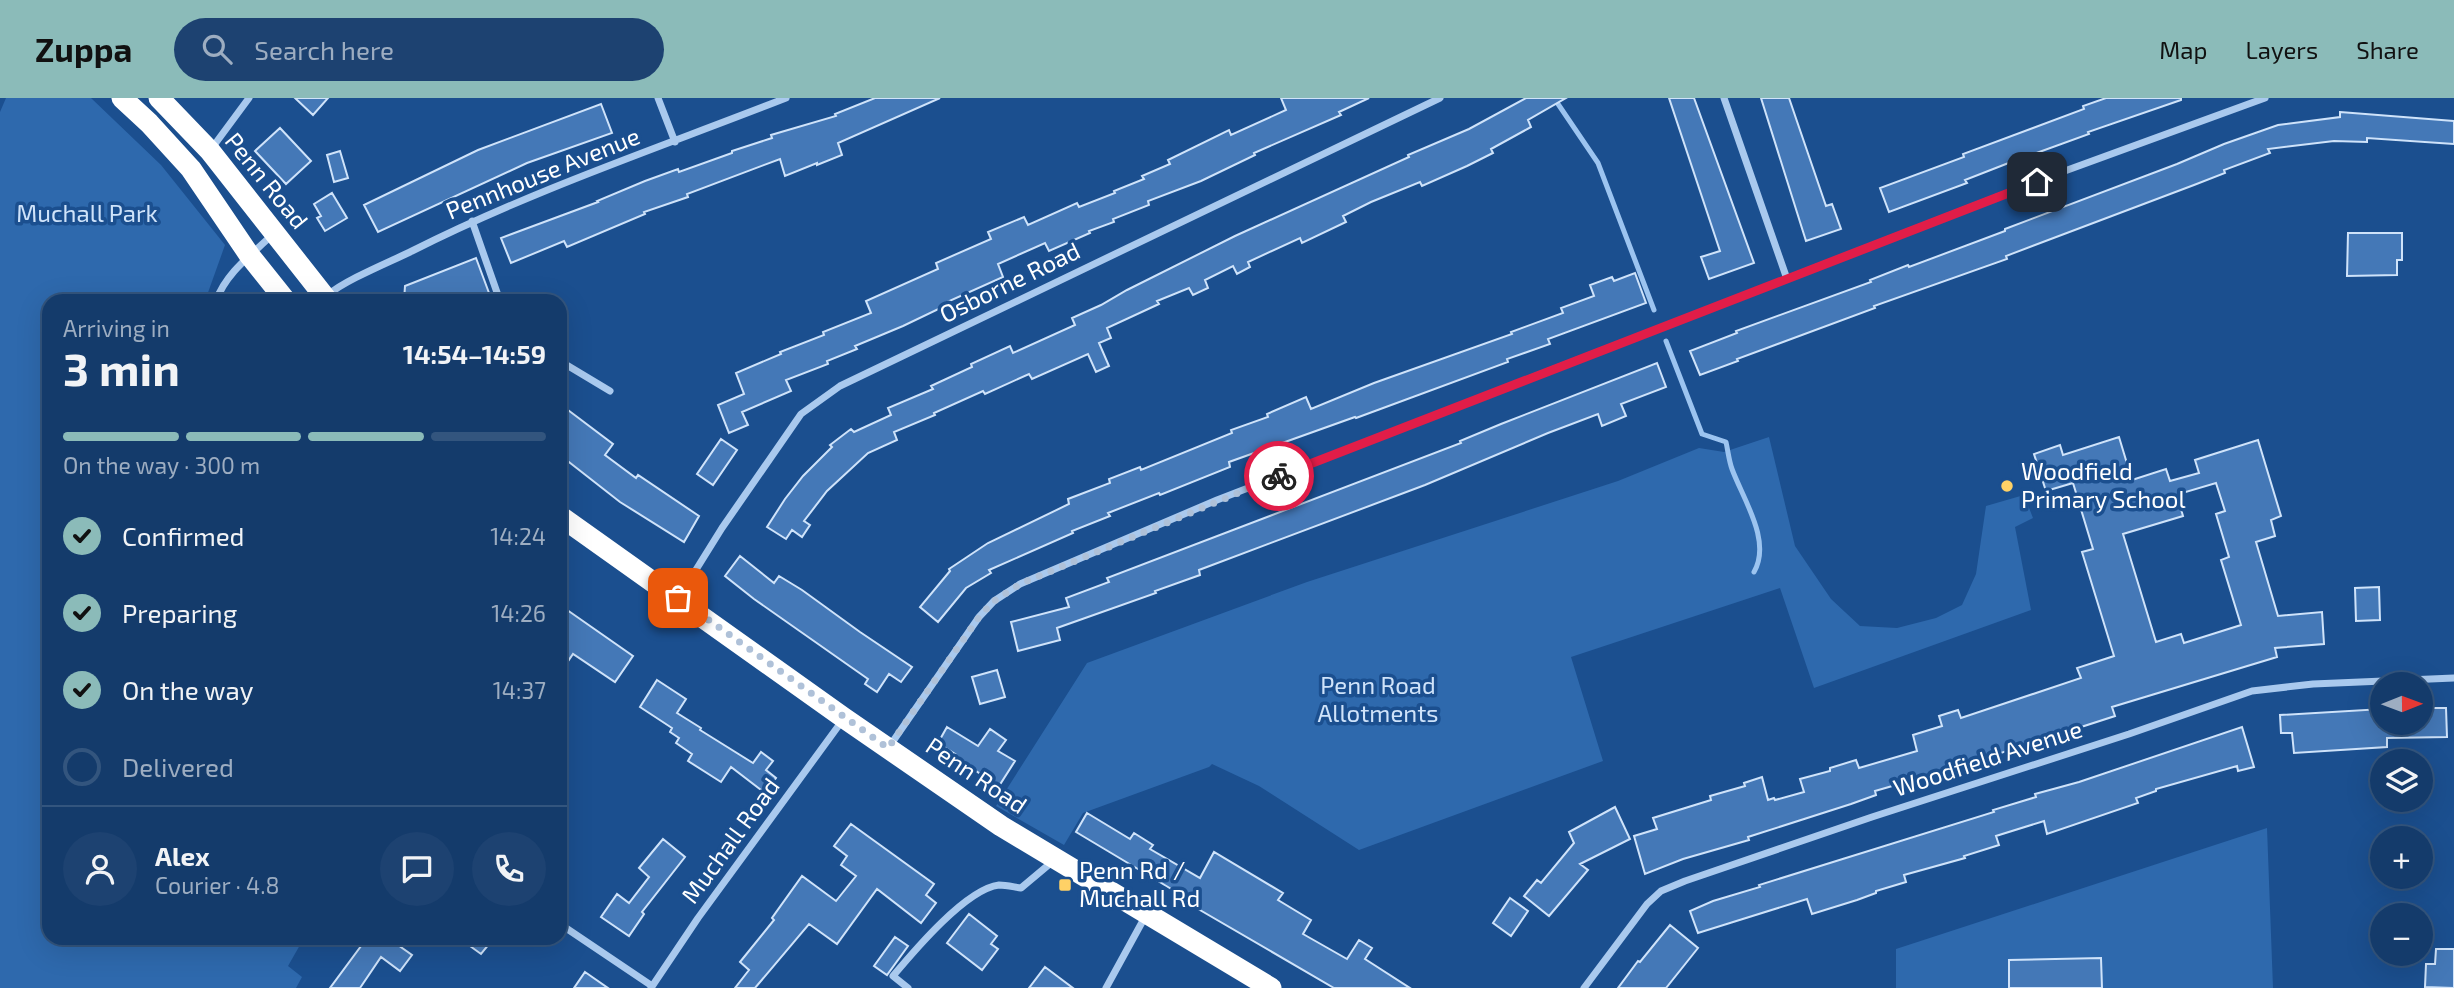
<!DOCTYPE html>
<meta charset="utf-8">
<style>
:root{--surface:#143b6b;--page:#1d4271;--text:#f1f3f6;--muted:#9dadc1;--line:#33557e;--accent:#8bbbb9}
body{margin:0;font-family:"Exo 2",sans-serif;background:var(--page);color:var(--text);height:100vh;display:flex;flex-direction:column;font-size:26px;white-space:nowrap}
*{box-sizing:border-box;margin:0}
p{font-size:23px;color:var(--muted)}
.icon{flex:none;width:38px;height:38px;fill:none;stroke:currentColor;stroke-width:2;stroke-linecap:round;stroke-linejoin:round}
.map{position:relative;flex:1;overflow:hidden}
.details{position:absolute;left:42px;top:196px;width:525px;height:651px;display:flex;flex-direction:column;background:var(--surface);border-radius:21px;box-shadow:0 7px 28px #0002,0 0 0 2px var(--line)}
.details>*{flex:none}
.needle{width:46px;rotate:89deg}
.buttons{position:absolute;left:2370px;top:574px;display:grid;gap:14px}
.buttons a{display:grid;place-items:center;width:63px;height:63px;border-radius:50%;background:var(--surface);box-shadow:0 7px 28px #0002,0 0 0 2px var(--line);font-size:35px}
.pin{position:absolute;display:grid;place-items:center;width:60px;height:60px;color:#fff;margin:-30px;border-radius:14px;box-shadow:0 4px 10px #0006}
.courier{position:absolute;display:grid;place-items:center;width:70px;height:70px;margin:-35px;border:5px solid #e11d48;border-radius:50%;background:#fff;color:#222;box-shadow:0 2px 9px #0007}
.summary em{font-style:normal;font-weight:700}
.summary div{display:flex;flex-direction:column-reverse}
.summary{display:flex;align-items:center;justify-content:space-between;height:119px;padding:0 21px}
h1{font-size:46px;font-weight:700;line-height:52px}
.bar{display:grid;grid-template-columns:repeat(4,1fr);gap:10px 7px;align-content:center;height:84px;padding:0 21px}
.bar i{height:9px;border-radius:5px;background:var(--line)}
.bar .selected{background:var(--accent)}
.bar p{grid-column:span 4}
.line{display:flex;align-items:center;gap:18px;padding:0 21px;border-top:2px solid var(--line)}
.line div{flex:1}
.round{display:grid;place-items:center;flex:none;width:74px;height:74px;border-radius:37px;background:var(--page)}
ol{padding:0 21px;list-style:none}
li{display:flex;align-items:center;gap:21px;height:77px}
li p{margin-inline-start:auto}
li .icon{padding:7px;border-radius:50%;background:var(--accent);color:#111;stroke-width:4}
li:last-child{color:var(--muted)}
li i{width:38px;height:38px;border:4px solid var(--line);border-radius:50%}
header{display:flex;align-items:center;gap:42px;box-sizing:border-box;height:98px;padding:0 35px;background:var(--accent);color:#111}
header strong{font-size:33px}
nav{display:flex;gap:38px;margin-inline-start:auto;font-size:24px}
.search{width:490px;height:63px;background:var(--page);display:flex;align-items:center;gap:18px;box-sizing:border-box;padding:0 24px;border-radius:38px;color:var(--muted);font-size:26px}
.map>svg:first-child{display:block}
</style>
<header>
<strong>Zuppa</strong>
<div class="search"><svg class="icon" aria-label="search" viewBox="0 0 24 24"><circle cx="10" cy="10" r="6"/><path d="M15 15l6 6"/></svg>Search here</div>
<nav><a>Map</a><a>Layers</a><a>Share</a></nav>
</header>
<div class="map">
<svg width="2454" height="890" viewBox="0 0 2454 890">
<rect width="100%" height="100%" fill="#1b4f8f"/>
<path fill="#2e69ad" d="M6 0H91L161 67 225 147 205 203H49V840H304L288 868 302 879 296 890H0V14Z
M1769 339 1795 448 1831 501 1860 528 1897 530 1936 520 1962 507 1976 476 1986 408 2024 397 2033 420 2015 429 2031 512 1814 590 1780 490 1571 559 1603 663 1359 752 1259 688 1212 666 1209 669 1083 715 1064 747 996 708 1087 565 1307 484 1618 383 1699 350 1724 354Z
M2267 730 2273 890H1896V851Z"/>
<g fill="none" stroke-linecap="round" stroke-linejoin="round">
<path stroke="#9cc4f0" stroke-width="5" d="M1554 0 1598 65 1654 212
M1666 243 1702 336 1726 344C1728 353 1729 363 1732 371 1743 401 1772 443 1754 474"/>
</g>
<path fill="#4478b7" stroke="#cfe3fa" stroke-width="2" fill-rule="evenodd" d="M295 0H328L313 17Z
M875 0H940L838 45 842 57 817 67V65L785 78 780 61 687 96 688 99 644 114 645 116 567 149 564 143 511 165 501 140 598 104 597 103 645 83 678 71 679 74 732 55V53L772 40 771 37 836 18 835 16Z
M1281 0H1369L1339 14 1341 17 1254 55 1255 57 1201 83 1148 103 1149 107 1113 121 1114 124 1089 133 1090 135 1049 153 1045 145 998 166 1003 179 947 204 949 206 903 228 855 248 857 251 827 263 828 266 786 282 791 293 742 314 748 327 729 335 718 307 744 296 736 275 781 256 780 254 824 237 823 234 871 215 866 203 938 171 936 165 991 141 988 134 1024 119 1028 127 1077 105 1079 109 1115 95 1114 93 1144 81 1142 78 1170 66 1168 62 1229 32 1231 37 1286 12Z
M1526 0H1566L1528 22 1531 29 1491 51 1493 55 1467 68 1422 88 1420 84 1371 104 1343 118 1346 124 1302 145 1300 140 1248 164 1250 169 1237 176 1233 168 1205 182 1208 190 1193 197 1189 190 1157 203 1159 206 1107 230 1111 240 1099 245 1109 268 1096 274 1088 256 1032 281 1029 276 985 296 983 293 934 315 935 317 894 334 897 342 868 355 827 393 804 423 810 427 802 439 792 432 786 441 767 429 785 401 803 378 832 349 830 347 851 331 854 334 891 317 888 310 933 291 931 288 972 269 971 266 1010 248 1013 255 1075 227 1072 220 1101 207 1127 192 1235 138 1409 59 1408 57 1469 31Z
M1669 0H1694L1754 165 1709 181 1701 159 1720 153Z
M1761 0H1789L1826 108 1832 106 1841 131 1806 143Z
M2106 0H2181V2L2088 34 2089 36 2006 66 1965 82 1967 85 1889 114 1880 90 1964 59 1963 56 2084 11 2083 8Z
M601 6 612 35 527 65 378 134 364 107 478 52Z
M2340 14 2454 23V46L2367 40V44L2334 43 2268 51 2270 55 2224 72 2225 75 2194 87 2006 158 2007 161 1874 208 1875 210 1737 261 1738 263 1700 277 1690 253 1737 235 1736 233 1871 184 1870 182 1908 167 1909 169 2005 133V131L2177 66 2224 46 2278 27 2340 19Z
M280 30 311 63 286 86 255 53Z
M340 53 348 80 334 84 327 57Z
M332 95 347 120 325 133 317 120 321 118 314 106Z
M2348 135H2402V162H2397V177L2347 178Z
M476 160 492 203H404L405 188Z
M1635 175 1646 205 1548 241 1550 246 1507 261 1508 264 1356 320 1355 319 1229 364 1230 369 1160 397 1159 395 1108 415 1110 418 1072 433 1073 435 989 472 991 475 966 490 938 524 920 509 950 473 949 471 988 445 1069 406 1068 401 1110 385 1109 381 1140 369 1141 372 1232 335 1231 332 1268 319 1267 316 1306 299 1311 311 1374 285 1512 236 1511 234 1563 215 1561 210 1594 198 1590 187 1612 179 1614 183Z
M1657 265 1666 289 1621 306 1626 318 1602 328 1598 316 1548 335 1425 387 1199 472 1200 477 1155 493 1156 495 1057 530 1060 542 1018 553 1011 524 1069 509 1066 500 1109 484 1107 480 1461 345 1460 343 1501 326Z
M560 306 613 346 605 357 636 380 638 377 699 418 684 444 620 404 560 357Z
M2119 339 2132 382 2166 371 2170 383 2199 375 2195 362 2258 342 2281 418 2271 422 2275 438 2256 444 2278 518 2322 514 2324 546 2275 550 2277 559 2112 609 2115 618 1948 672 1875 693 1876 697 1851 706 1748 739 1749 742 1683 761 1645 776 1634 738 1657 731 1653 720 1711 702 1710 698 1745 688 1744 685 1762 679 1768 702 1774 700 1775 702 1804 694 1800 681 1830 673V670L1856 662 1859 670 1917 653 1913 637 1942 628 1939 618 1958 612 1961 620 2081 580 2077 570 2114 558 2082 454 2093 451 2073 385 2046 393 2034 356 2060 347 2063 357ZM2216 385 2225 413 2216 416 2229 459 2221 462 2241 527 2184 545 2181 536 2156 544 2123 436 2183 418 2178 401 2184 399 2182 395Z
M721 341 737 352 713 387 697 376Z
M740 458 774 485 779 478 802 492 860 534 912 569 901 584 889 576 877 594 865 586 868 581 754 501 725 478Z
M2379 489 2380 522 2356 523 2355 490Z
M560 507 633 558 615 584 573 556 560 575Z
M997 572 1005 599 980 606 972 579Z
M657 582 686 601 677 615 701 630 700 632 753 665 761 654 773 663 766 672 776 680 765 695 731 669 721 684 688 663 692 656 676 645 679 640 670 634 672 630 640 609Z
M2429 610H2446L2447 639 2387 640V649L2294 655 2292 635H2281L2280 617 2382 611V625H2420V618H2429Z
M947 629 978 648 990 631 1006 642 998 653 1015 663 999 688 953 658 955 656 938 645Z
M2242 629 2254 669 2238 673 2237 668 2156 691V693L2136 700 2138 705 2047 736 2044 723 1996 738 1999 747 1964 758 1965 760 1904 777 1906 784 1876 793V795L1857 802 1812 816 1807 801 1698 835 1690 813 1713 803 1760 789 1759 787 1994 714 1993 712 2036 699 2035 696 2079 684Z
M1615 709 1630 741 1580 766 1588 772 1549 818 1524 798 1537 782 1541 785 1574 745 1569 734Z
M1087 715 1130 741 1134 735 1153 747 1150 751 1200 780 1214 754 1283 795 1278 802 1311 822 1303 836 1347 861 1359 842 1372 850 1365 861 1410 890H1334L1181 801 1183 798 1076 734Z
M851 726 934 786 926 797 936 805 921 825 877 791 837 846 809 826 755 890H735L749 872 740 864 774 822 772 820 802 778 836 803 856 778 841 767 847 758 834 748Z
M663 741 685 759 642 814 644 816 629 838 601 819 617 796 629 805 649 779 639 770Z
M1510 800 1528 813 1511 838 1493 825Z
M969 816 997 838 991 846 998 851 982 872 947 845Z
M1670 827 1698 850 1666 890H1618L1638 863 1640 864Z
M895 839 908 848 887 877 874 868Z
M367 840H388L412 857 400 873 381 859 360 890H330Z
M459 840H494L481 856Z
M2436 851H2454V890L2425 889 2426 866H2435Z
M2101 860 2102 890H2009V862Z
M1045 869 1073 890H1029Z
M585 874 608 890H574Z"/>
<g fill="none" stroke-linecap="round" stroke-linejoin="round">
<path stroke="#a9c9ee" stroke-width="7" d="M658 0 675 44
M1724 0 1787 181
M212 50 249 0
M472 123 500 203
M328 197C345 182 390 164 412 153 533 92 661 49 786 0
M216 203C226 175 251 157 271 138
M560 263 610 293
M679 499 722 430 801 316 840 288 1440 0
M889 649 979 519 994 503 1020 486 1217 402 2062 74 2265 0
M560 826 652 888
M651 890 698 820 842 623
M908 890 893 878C914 853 966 791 999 787 1006 787 1014 789 1021 790L1052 764
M1106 890 1146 817
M1584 890 1647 806 1661 793 1685 783 1872 719 2129 636 2252 593 2313 586 2454 580"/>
<path stroke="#fff" stroke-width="21" d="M122 0 149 25 191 71 250 158 286 203
M159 0 210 53 328 203
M560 418 844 620 1001 728 1271 890"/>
</g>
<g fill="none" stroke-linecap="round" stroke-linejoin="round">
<path stroke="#afc1d8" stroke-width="7" stroke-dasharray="0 12.6" d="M678 500 888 650 979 519 994 503 1020 486 1279 378"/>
<path stroke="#e11d48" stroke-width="9" d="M1279 378 2037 84"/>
</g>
<g fill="#ffd166" stroke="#1b4f8f" stroke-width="2.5">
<circle cx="2007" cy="388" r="7"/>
<rect x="1058" y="780" width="14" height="14" rx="3.5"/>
</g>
<g text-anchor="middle" stroke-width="7" stroke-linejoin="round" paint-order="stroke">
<g font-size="24" fill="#fff" stroke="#1b4f8f">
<text transform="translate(543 76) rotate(-22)" y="8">Pennhouse Avenue</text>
<text transform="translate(266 83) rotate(51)" y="8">Penn Road</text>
<text transform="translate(1010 185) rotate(-26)" y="8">Osborne Road</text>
<text transform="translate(1988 661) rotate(-18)" y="8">Woodfield Avenue</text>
<text transform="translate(976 678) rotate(34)" y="8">Penn Road</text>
<text transform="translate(731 743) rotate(-54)" y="8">Muchall Road</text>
</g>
<g font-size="24" fill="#cfe3fa" stroke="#1b4f8f">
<text x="87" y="124">Muchall Park</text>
<text x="1378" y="596">Penn Road<tspan x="1378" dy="28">Allotments</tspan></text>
</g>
<g font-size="24" fill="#fff" stroke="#1b4f8f" text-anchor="start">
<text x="2021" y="382">Woodfield<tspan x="2021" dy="28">Primary School</tspan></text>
<text x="1079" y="781">Penn Rd /<tspan x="1079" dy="28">Muchall Rd</tspan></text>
</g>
</g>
</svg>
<div class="buttons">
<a><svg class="needle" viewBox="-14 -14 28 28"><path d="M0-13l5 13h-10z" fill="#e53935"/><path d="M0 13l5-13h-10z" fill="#9dadc1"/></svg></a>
<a><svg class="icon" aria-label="layers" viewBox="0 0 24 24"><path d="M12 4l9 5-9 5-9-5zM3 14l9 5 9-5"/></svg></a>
<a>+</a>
<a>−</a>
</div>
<div class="pin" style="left:678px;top:500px;background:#ea580c"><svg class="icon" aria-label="bag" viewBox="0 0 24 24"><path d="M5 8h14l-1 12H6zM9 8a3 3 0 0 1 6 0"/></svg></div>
<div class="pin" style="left:2037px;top:84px;background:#1f2937"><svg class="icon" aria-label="home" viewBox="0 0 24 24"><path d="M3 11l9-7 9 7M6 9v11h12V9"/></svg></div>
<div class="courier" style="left:1279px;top:378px"><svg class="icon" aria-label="bike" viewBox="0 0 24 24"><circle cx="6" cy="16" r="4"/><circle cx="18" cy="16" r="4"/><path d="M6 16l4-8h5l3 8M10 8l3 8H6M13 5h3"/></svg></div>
<section class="details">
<div class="summary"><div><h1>3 min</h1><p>Arriving in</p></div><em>14:54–14:59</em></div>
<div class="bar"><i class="selected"></i><i class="selected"></i><i class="selected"></i><i></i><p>On the way · 300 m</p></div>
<ol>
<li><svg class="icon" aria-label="check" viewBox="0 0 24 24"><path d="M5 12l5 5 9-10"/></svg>Confirmed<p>14:24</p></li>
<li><svg class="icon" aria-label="check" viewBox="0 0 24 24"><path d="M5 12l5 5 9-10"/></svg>Preparing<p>14:26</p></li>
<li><svg class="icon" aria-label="check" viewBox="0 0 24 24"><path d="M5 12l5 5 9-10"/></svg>On the way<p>14:37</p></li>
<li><i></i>Delivered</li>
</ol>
<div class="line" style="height:126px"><a class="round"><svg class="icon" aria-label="person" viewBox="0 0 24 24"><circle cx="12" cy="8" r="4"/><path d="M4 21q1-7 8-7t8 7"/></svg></a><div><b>Alex</b><p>Courier · 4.8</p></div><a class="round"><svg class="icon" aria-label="chat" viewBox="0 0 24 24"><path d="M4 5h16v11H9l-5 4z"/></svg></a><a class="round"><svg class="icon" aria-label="phone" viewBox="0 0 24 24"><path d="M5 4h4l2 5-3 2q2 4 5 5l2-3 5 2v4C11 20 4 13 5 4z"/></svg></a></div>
</section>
</div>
